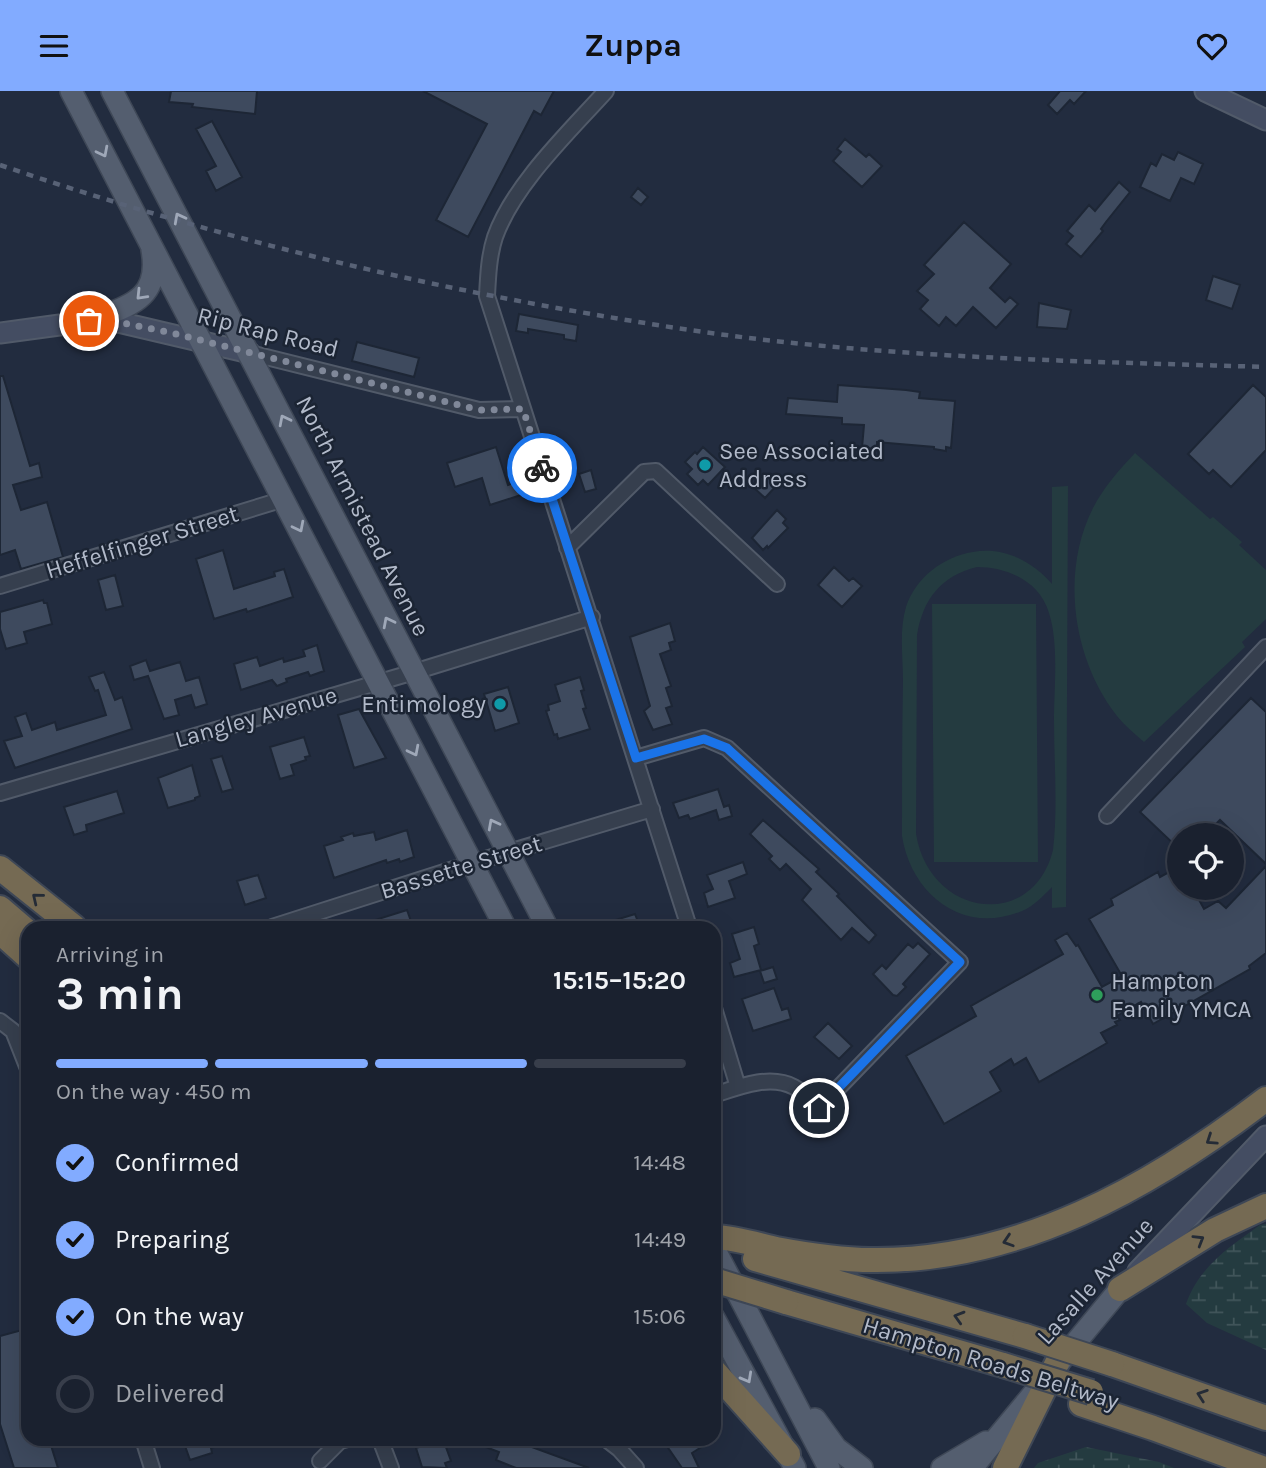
<!DOCTYPE html>
<meta charset="utf-8">
<style>
:root{--surface:#1a212f;--page:#232937;--text:#f1f3f6;--muted:#9fa3aa;--line:#383e4b;--accent:#82abff}
body{margin:0;font-family:Karla,sans-serif;background:var(--page);color:var(--text);height:100vh;display:flex;flex-direction:column;font-size:26px;white-space:nowrap}
*{box-sizing:border-box;margin:0}
p{font-size:23px;color:var(--muted)}
.icon{flex:none;width:38px;height:38px;fill:none;stroke:currentColor;stroke-width:2;stroke-linecap:round;stroke-linejoin:round}
.map{position:relative;flex:1;overflow:hidden}
.side{position:absolute;left:21px;top:830px;width:700px;height:525px;display:flex;flex-direction:column;background:var(--surface);border-radius:21px;box-shadow:0 7px 28px #0002,0 0 0 2px var(--line)}
.side>*{flex:none}
.fabs{position:absolute;left:1167px;top:732px;display:grid;gap:14px}
.fabs a{display:grid;place-items:center;width:77px;height:77px;border-radius:50%;background:var(--surface);box-shadow:0 7px 28px #0002,0 0 0 2px var(--line);font-size:35px}
.pin{position:absolute;display:grid;place-items:center;width:60px;height:60px;color:#fff;margin:-30px;border:4px solid #fff;border-radius:50%;box-shadow:0 2px 7px #0007}
.courier{position:absolute;display:grid;place-items:center;width:70px;height:70px;margin:-35px;border:5px solid #1a73e8;border-radius:50%;background:#fff;color:#222;box-shadow:0 2px 9px #0007}
.head em{font-style:normal;font-weight:700}
.head div{display:flex;flex-direction:column-reverse}
.head{display:flex;align-items:center;justify-content:space-between;height:119px;padding:0 35px}
h1{font-size:46px;font-weight:700;line-height:52px}
.bar{display:grid;grid-template-columns:repeat(4,1fr);gap:10px 7px;align-content:center;height:84px;padding:0 35px}
.bar i{height:9px;border-radius:5px;background:var(--line)}
.bar .current{background:var(--accent)}
.bar p{grid-column:span 4}
ol{padding:0 35px;list-style:none}
li{display:flex;align-items:center;gap:21px;height:77px}
li p{margin-inline-start:auto}
li .icon{padding:7px;border-radius:50%;background:var(--accent);color:#111;stroke-width:4}
li:last-child{color:var(--muted)}
li i{width:38px;height:38px;border:4px solid var(--line);border-radius:50%}
header{display:flex;justify-content:space-between;align-items:center;height:91px;padding:0 35px;background:var(--accent);color:#111;font-size:32px;font-weight:700}
.map>svg:first-child{display:block}
</style>
<header><svg class="icon" aria-label="menu" viewBox="0 0 24 24"><path d="M4 6h16M4 12h16M4 18h16"/></svg>Zuppa<svg class="icon" aria-label="heart" viewBox="0 0 24 24"><path d="M12 20l-8-8c-3-5 5-10 8-4 3-6 11-1 8 4z"/></svg></header>
<div class="map">
<svg width="1266" height="1377" viewBox="0 0 1266 1377">
<defs>
<pattern id="wetland-marsh" width="20" height="14" patternUnits="userSpaceOnUse" patternTransform="scale(1.75)"><rect width="20" height="14" fill="#243b40"/><path d="M1 5h8M5 5V1M11 12h8M15 12V8" fill="none" stroke="#41555a"/></pattern>
</defs>
<rect width="100%" height="100%" fill="#222c3f"/>
<path fill="#243b40" fill-rule="evenodd" d="M1135 362 1210 428 1213 426 1242 451 1239 454 1266 479V528L1242 551 1245 556 1144 651C1135 643 1125 635 1117 625 1073 569 1060 482 1093 417 1104 396 1119 379 1135 362Z
M1068 395 1066 816 1052 817V796C1043 805 1034 815 1022 820 963 845 911 803 902 745 902 693 902 642 903 590 903 567 899 539 906 516 916 486 943 466 973 461 1004 455 1033 471 1052 493V396ZM977 476C1007 476 1040 490 1049 522 1059 553 1054 597 1054 629 1054 672 1058 717 1053 759 1033 840 930 827 916 743L917 544C923 508 941 485 977 476Z
M932 513H1036L1038 771H934Z"/>
<path fill="url(#wetland-marsh)" d="M1266 1133V1259L1207 1232 1186 1213C1199 1176 1229 1156 1260 1134Z
M1086 1356 1159 1371 1174 1377H1034L1038 1372Z"/>
<path fill="#3e4a5e" stroke="#1d2635" stroke-width="2" d="M171 0H257L255 23 192 16 193 13 169 11Z
M423 0H554L541 24 534 20 468 146 436 129 487 33Z
M1060 0H1086L1074 13 1070 9 1057 23 1048 14Z
M212 30 242 86 216 100 206 80 216 75 196 38Z
M845 48 866 66 869 63 882 75 862 96 833 70 841 61 837 58Z
M1178 61 1203 73 1194 93 1181 87 1170 110 1140 96 1151 72 1156 75 1162 63 1174 69Z
M1119 91 1130 101 1106 131 1101 138 1103 140 1081 166 1066 153 1073 145 1067 140 1089 114 1095 120Z
M638 97 648 106 641 114 631 106Z
M964 131 1011 173 990 197 1005 211 1010 206 1018 213 996 237 973 216 956 235 946 226 939 235 920 218 928 209 917 200 934 183 924 174Z
M1213 185 1240 194 1232 218 1206 209Z
M1039 212 1071 219 1067 238 1037 236Z
M519 223 578 234 576 250 564 248V244L528 238V242L516 240Z
M357 251 419 267 414 286 352 270Z
M0 285H3L30 375 39 372 42 386 13 394 21 419 47 411 63 466 21 478 15 459 0 464Z
M838 294 906 299 920 301 919 307 955 310 951 357 946 356V360L934 358V356L877 351V358L862 357 864 334 842 333V327L786 323 788 307 837 311Z
M1253 294 1266 306V359L1231 396 1213 379 1209 383 1188 363Z
M496 356 508 394 517 391 521 404 490 414 482 387 455 396 447 372Z
M703 356 725 376 708 394 703 389 698 394 687 383 692 378 685 371 695 361 697 363Z
M591 379 596 398 585 401 579 383Z
M764 383 777 394 765 407 752 395Z
M777 419 786 428 783 432 788 437 768 457 767 455 763 459 752 447Z
M223 459 234 498 275 485 274 481 284 478 293 506 247 521 246 518 214 528 196 468Z
M834 476 849 490 853 487 862 495 842 516 818 494Z
M115 484 123 515 106 519 98 489Z
M43 509 44 512H47L52 533 24 541 27 552 6 558 0 538V521Z
M670 532 675 550 669 552 671 559 660 563 671 595 666 597 672 615 666 617 672 633 653 639 644 620 650 615 630 546Z
M317 554 324 580 310 585 308 581 286 588 287 591 277 595 272 589 241 599 234 573 257 566 260 575 283 567 284 571 305 565 303 559Z
M146 569 150 580 180 571 186 590 199 586 207 613 195 617 191 604 175 609 179 624 164 628 148 585 134 589 130 575Z
M104 581 115 609 122 606 132 638 15 677 4 650 22 645 15 626 26 622 32 639 55 631 57 639 106 624 98 599 95 600 89 586Z
M580 586 584 599 581 600 586 617 583 618 590 638 558 648 557 643 554 644 546 620 549 619 548 614 560 610 555 594Z
M508 596 519 632 495 640 484 603Z
M1251 607 1266 621V773L1220 729 1205 744H1180V759L1140 721Z
M359 618 386 667 354 677 338 624Z
M304 646 310 665 305 666 306 669 291 674 294 684 280 688 270 656Z
M222 665 233 698 222 701 211 668Z
M192 674 200 705 195 707V709L168 717 158 687Z
M718 698 724 716 729 714 732 725 719 729 716 719 690 728 688 724 679 727 673 712Z
M117 700 124 722 86 734 87 740 74 744 64 716Z
M763 729 819 778 816 781 839 803 837 805 876 844 869 852 852 837 841 849 802 809 811 798 786 773 780 779 769 768 772 765 750 743Z
M407 739 414 766 400 771 399 768 387 772 386 769 334 787 324 755 343 749 341 746 353 742 354 745 374 741 376 749Z
M743 771 747 783 729 790 735 807 708 816 704 802 713 798 707 784Z
M1180 775V796H1192L1204 818 1218 810 1226 817 1266 775V862L1249 875 1250 878 1153 933 1141 911 1117 925 1120 929 1115 931 1117 934 1101 942 1107 952 1039 991 1026 967 1014 974 1011 968 990 981 1001 1000 944 1033 906 965 976 925 971 915 1063 863 1055 849 1067 842 1076 855 1078 854 1102 896 1122 885 1089 828 1113 814 1111 808 1158 781 1160 786Z
M258 784 266 807 245 814 237 790Z
M407 819 413 836H360L359 834Z
M635 823 640 836H600L599 834Z
M754 836 759 853 754 855 761 879 734 886 730 872 740 868 732 843Z
M918 852 930 863 903 893 906 896 897 905 893 904 873 883 882 874 886 878 908 853 913 857Z
M773 876 777 888 764 892 760 880Z
M774 897 782 919 788 917 791 928 753 940 742 908Z
M828 932 852 955 839 968 814 946Z
M22 1239 21 1250 24 1261 22 1262 28 1281V1348H49L58 1377H14L0 1333V1245Z
M200 1348H232V1350L211 1357 212 1362 190 1369 184 1352Z
M443 1348 451 1370 445 1372 447 1377 422 1376 416 1357Z
M465 1348H510L589 1377H516L496 1369 499 1361Z
M662 1348H714L692 1362 699 1377H682Z"/>
<g fill="none" stroke-linecap="round" stroke-linejoin="round">
<defs>
<path id="street" d="M606 0C569 41 514 93 495 146 489 164 488 185 487 205 554 415 623 625 689 836
M250 262 479 319 523 318
M567 457 644 381 656 380 777 493
M0 495 284 408
M636 667 704 647 727 657 960 871 819 1017C811 1010 803 1001 794 996 770 983 738 996 714 1004
M0 702 414 581 592 526
M1107 725 1266 556
M272 836 472 772 652 718
M714 917 738 996
M0 930 13 940 28 978
M143 1348 152 1377
M380 1348 391 1377
M606 1348 619 1358 636 1377
M320 1370 340 1350 347 1348"/>
<path id="secondary" d="M1205 0 1266 29
M0 242 89 230 118 231 250 262
M1138 1180 1266 1045"/>
<path id="primary" d="M71 0 505 836
M112 0 547 836
M89 230C128 215 161 209 152 159
M714 1157 829 1377
M714 1227 795 1377
M815 1328 836 1357 862 1377
M942 1377 986 1351
M972 1377 1120 1198"/>
<path id="highway" d="M0 777 74 836
M0 817 28 841
M0 841 28 866
M714 1146C736 1147 755 1153 776 1158 808 1164 839 1169 871 1169 1019 1171 1151 1096 1266 1008
M755 1168 1025 1245
M1120 1198 1215 1139 1266 1115
M786 1211 1003 1274
M1112 1273 1266 1327
M714 1280 788 1363
M1081 1313 1153 1337 1262 1377
M1005 1377 1057 1272"/>
</defs>
<use href="#street" stroke="#515a69" stroke-width="18"/>
<use href="#secondary" stroke="#515a69" stroke-width="23"/>
<use href="#primary" stroke="#3f4857" stroke-width="24"/>
<use href="#highway" stroke="#3e4756" stroke-width="28"/>
<use href="#street" stroke="#363f4e" stroke-width="14"/>
<use href="#secondary" stroke="#444d62" stroke-width="19"/>
<use href="#primary" stroke="#545e6f" stroke-width="21"/>
<use href="#highway" stroke="#756a53" stroke-width="24"/>
<path stroke="#586276" stroke-width="4.5" stroke-dasharray="7 7" stroke-linecap="butt" d="M0 74C182 136 368 183 557 217 630 230 702 242 775 250 938 268 1102 271 1266 276"/>
<defs>
<path id="highway-bridge" d="M714 1189 786 1211
M1025 1245 1112 1273
M1003 1274 1091 1301"/>
</defs>
<use href="#highway-bridge" stroke="#3e4756" stroke-width="28" stroke-linecap="butt"/>
<use href="#highway-bridge" stroke="#756a53" stroke-width="24"/>
</g>
<defs><path id="oneway-chevron" d="M-2-3.5L2.5 0L-2 3.5" fill="none" stroke-width="1.6" stroke-linecap="round" stroke-linejoin="round" transform="scale(1.75)"/></defs>
<g stroke="#9fa8b8">
<use href="#oneway-chevron" transform="translate(103 61) rotate(63)"/>
<use href="#oneway-chevron" transform="translate(179 127) rotate(-118)"/>
<use href="#oneway-chevron" transform="translate(141 204) rotate(134)"/>
<use href="#oneway-chevron" transform="translate(284 329) rotate(-117)"/>
<use href="#oneway-chevron" transform="translate(299 436) rotate(63)"/>
<use href="#oneway-chevron" transform="translate(388 531) rotate(-117)"/>
<use href="#oneway-chevron" transform="translate(414 660) rotate(63)"/>
<use href="#oneway-chevron" transform="translate(493 733) rotate(-118)"/>
<use href="#oneway-chevron" transform="translate(747 1287) rotate(61)"/>
</g>
<g stroke="#242b36">
<use href="#oneway-chevron" transform="translate(37 807) rotate(-141)"/>
<use href="#oneway-chevron" transform="translate(1211 1049) rotate(146)"/>
<use href="#oneway-chevron" transform="translate(1199 1149) rotate(-31)"/>
<use href="#oneway-chevron" transform="translate(1008 1150) rotate(162)"/>
<use href="#oneway-chevron" transform="translate(959 1226) rotate(-164)"/>
<use href="#oneway-chevron" transform="translate(1202 1304) rotate(-161)"/>
</g>
<g fill="none" stroke-linecap="round" stroke-linejoin="round">
<path stroke="#808899" stroke-width="7" stroke-dasharray="0 12.6" d="M89 230 118 231 172 242 479 319 523 318 542 377"/>
<path stroke="#1a73e8" stroke-width="9" d="M542 377 636 667 704 648 727 657 960 871 819 1017"/>
</g>
<g fill="#0f9aa8" stroke="#1b2433" stroke-width="2.5">
<circle cx="705" cy="374" r="7"/>
<circle cx="500" cy="613" r="7"/>
</g>
<circle fill="#2e9e5b" stroke="#1b2433" stroke-width="2.5" cx="1097" cy="904" r="7"/>
<g text-anchor="middle" stroke-width="5" stroke-linejoin="round" paint-order="stroke">
<g font-size="24" fill="#b2baca" stroke="#1b2433">
<text transform="translate(268 241) rotate(14)" y="8">Rip Rap Road</text>
<text transform="translate(363 425) rotate(63)" y="8">North Armistead Avenue</text>
<text transform="translate(142 451) rotate(-17)" y="8">Heffelfinger Street</text>
<text transform="translate(256 626) rotate(-16)" y="8">Langley Avenue</text>
<text transform="translate(461 776) rotate(-17)" y="8">Bassette Street</text>
<text transform="translate(1095 1190) rotate(-48)" y="8">Lasalle Avenue</text>
<text transform="translate(991 1272) rotate(17)" y="8">Hampton Roads Beltway</text>
</g>
<g font-size="24" fill="#b2baca" stroke="#1b2433" text-anchor="start">
<text x="719" y="368">See Associated<tspan x="719" dy="28">Address</tspan></text>
<text x="486" y="621" text-anchor="end">Entimology</text>
<text x="1111" y="898">Hampton<tspan x="1111" dy="28">Family YMCA</tspan></text>
</g>
</g>
</svg>
<div class="fabs">
<a><svg class="icon" aria-label="locate" viewBox="0 0 24 24"><circle cx="12" cy="12" r="6"/><path d="M12 2v4M12 18v4M2 12h4M18 12h4"/></svg></a>
</div>
<div class="pin" style="left:89px;top:230px;background:#ea580c"><svg class="icon" aria-label="bag" viewBox="0 0 24 24"><path d="M5 8h14l-1 12H6zM9 8a3 3 0 0 1 6 0"/></svg></div>
<div class="pin" style="left:819px;top:1017px;background:#1f2937"><svg class="icon" aria-label="home" viewBox="0 0 24 24"><path d="M3 11l9-7 9 7M6 9v11h12V9"/></svg></div>
<div class="courier" style="left:542px;top:377px"><svg class="icon" aria-label="bike" viewBox="0 0 24 24"><circle cx="6" cy="16" r="4"/><circle cx="18" cy="16" r="4"/><path d="M6 16l4-8h5l3 8M10 8l3 8H6M13 5h3"/></svg></div>
<section class="side">
<div class="head"><div><h1>3 min</h1><p>Arriving in</p></div><em>15:15–15:20</em></div>
<div class="bar"><i class="current"></i><i class="current"></i><i class="current"></i><i></i><p>On the way · 450 m</p></div>
<ol>
<li><svg class="icon" aria-label="check" viewBox="0 0 24 24"><path d="M5 12l5 5 9-10"/></svg>Confirmed<p>14:48</p></li>
<li><svg class="icon" aria-label="check" viewBox="0 0 24 24"><path d="M5 12l5 5 9-10"/></svg>Preparing<p>14:49</p></li>
<li><svg class="icon" aria-label="check" viewBox="0 0 24 24"><path d="M5 12l5 5 9-10"/></svg>On the way<p>15:06</p></li>
<li><i></i>Delivered</li>
</ol>
</section>
</div>
